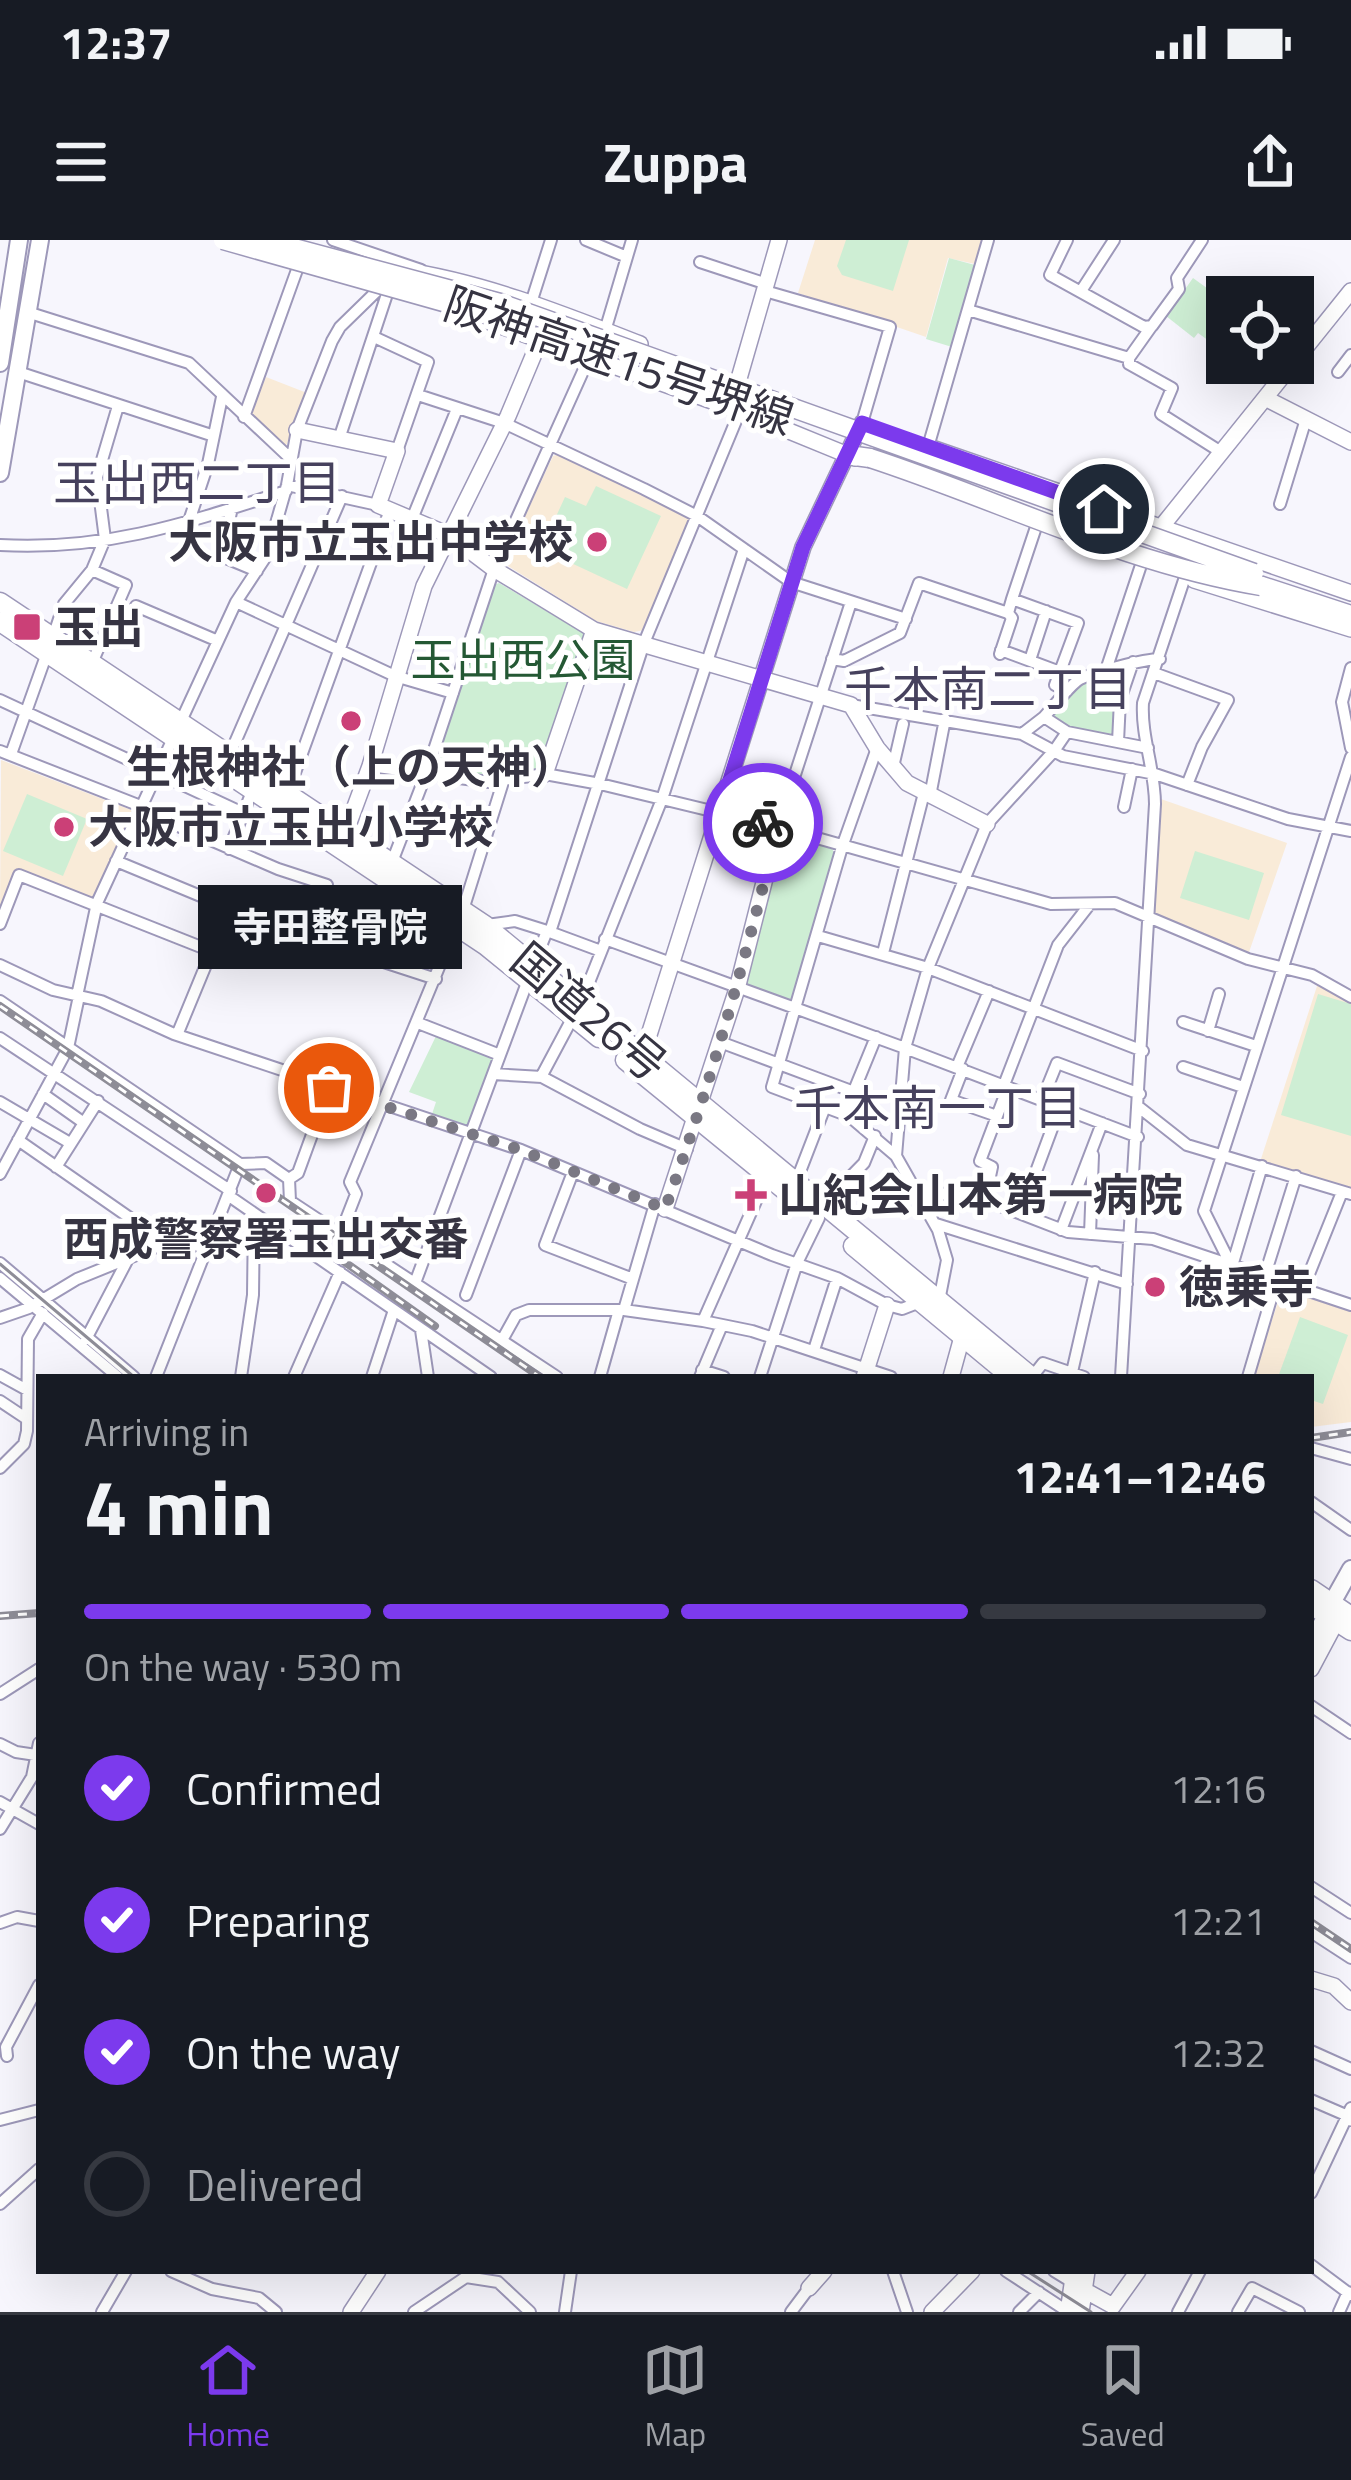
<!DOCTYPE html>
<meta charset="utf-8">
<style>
:root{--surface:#171b24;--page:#20242c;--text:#f1f3f6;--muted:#9ea1a6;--line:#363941;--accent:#7c3aed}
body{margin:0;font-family:"Titillium Web","Noto Sans JP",sans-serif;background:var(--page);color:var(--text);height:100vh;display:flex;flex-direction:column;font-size:45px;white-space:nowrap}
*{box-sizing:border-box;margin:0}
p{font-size:39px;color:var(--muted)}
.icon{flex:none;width:66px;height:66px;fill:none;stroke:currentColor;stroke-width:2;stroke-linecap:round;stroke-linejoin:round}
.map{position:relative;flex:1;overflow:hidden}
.sheet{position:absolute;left:36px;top:1134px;width:1278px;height:900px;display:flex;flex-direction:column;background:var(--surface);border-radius:0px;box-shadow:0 12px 48px #0002}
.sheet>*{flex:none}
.fabs{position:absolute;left:1206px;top:36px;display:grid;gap:24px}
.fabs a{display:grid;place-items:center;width:108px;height:108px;border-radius:0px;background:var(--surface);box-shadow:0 12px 48px #0002;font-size:60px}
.pin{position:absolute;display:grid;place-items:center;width:102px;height:102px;color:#fff;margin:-51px;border:6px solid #fff;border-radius:50%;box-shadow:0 3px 12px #0007}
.courier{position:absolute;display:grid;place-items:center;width:120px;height:120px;margin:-60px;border:9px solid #7c3aed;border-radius:50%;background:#fff;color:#222;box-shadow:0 3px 15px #0007}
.bubble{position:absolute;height:84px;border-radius:0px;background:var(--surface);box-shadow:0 12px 48px #0002;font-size:39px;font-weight:700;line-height:84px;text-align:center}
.summary em{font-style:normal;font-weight:700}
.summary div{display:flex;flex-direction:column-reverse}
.summary{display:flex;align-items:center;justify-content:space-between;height:204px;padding:0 48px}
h1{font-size:78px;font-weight:700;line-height:90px}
.bar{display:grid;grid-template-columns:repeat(4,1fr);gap:18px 12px;align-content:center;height:144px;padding:0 48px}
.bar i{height:15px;border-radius:9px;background:var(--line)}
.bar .active{background:var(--accent)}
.bar p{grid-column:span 4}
ol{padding:0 48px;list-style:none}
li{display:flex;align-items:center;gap:36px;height:132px}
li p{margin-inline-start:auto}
li .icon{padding:12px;border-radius:50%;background:var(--accent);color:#fff;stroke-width:4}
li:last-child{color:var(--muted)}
li i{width:66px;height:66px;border:6px solid var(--line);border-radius:50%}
.status{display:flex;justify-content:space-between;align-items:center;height:84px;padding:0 60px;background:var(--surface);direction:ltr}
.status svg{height:33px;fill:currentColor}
header{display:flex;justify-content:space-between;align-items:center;height:156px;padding:0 48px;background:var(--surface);font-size:54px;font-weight:700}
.menu{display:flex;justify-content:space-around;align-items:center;height:168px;border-top:3px solid var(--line);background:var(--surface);font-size:33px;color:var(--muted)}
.menu a{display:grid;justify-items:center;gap:6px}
.menu .active{color:var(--accent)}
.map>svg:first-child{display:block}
</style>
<div class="status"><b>12:37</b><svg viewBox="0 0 49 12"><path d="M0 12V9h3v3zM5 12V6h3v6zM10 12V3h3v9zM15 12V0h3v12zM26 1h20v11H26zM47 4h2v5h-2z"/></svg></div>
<header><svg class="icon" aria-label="menu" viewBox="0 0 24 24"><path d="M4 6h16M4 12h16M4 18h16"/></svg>Zuppa<svg class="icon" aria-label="share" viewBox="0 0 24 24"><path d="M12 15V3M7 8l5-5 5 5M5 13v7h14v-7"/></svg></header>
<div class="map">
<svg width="1351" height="2072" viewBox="0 0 1351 2072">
<rect width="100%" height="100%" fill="#f7f6fd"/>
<path fill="#f9ebd8" d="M815 0H982L975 24 948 18 926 97 798 53Z
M266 137 307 153 286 206 250 176Z
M559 214 687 276 690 282 644 390 634 392 596 381 503 323 553 216Z
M1 520 134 571 94 661 17 629 0 672Z
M1158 558 1287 603 1248 715 1155 675Z
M1318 743 1351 761V948L1260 922Z
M1283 1047 1351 1070V1182L1311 1187V1137H1253Z"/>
<path fill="#ceeed4" d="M846 0H909L893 51 842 35 837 26Z
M949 18 975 25 952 107 926 99Z
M1193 38 1222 59 1216 67 1227 75V114L1198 93 1194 98 1166 76Z
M596 246 661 276 627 349 541 309 565 257 586 266Z
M499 343 583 393 585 399 537 530 495 537 439 530 435 525 494 345Z
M1122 429 1125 432 1115 457 1113 497 1072 490 1050 475 1077 446Z
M27 554 87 579 63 636 3 611Z
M786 596 832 609 835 614 796 758 791 761 747 746 745 742 781 598Z
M1195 611 1264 633 1249 680 1180 658Z
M1318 754 1351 764V896L1281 875Z
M437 794 497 817 470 889 430 880 436 862 409 852Z
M1300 1077 1348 1095 1323 1164 1311 1160V1137H1278Z"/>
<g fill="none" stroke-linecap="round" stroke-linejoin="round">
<defs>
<path id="street" d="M333 0 421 30
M586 0 627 17
M1067 0 1050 35 1144 87 1152 86 1179 49 1177 38 1202 0
M700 22 767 44
M765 51 890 87 862 183
M1081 51 1114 0
M531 63 551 0
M968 70 1129 118V124L1172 148 1161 174 1221 212
M27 72 189 123 291 219
M605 91 632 0
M374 97 428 122 397 211
M1129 118 1151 87
M18 132 211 195
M1338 132 1351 115
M418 155 504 183 644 249 697 276 791 342 906 379
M244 177 298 27
M339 199 389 48
M928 207 988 0
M287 245 378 265
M1280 264 1306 179
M232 268 221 316 257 331
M412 279 457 169
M188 284 208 224 222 157
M0 305C106 311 187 283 286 251
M92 330 126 345 92 423
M1012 359 1037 284
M236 362 395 436 453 453
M136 366 218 401
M53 397 64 364 92 330 105 299 97 237 118 166
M1001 410 1060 432
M1000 414 1012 378 1008 373
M832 419 844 421 900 393 919 343 1008 373 1012 359 1078 383 1055 445 1067 451
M1030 420 1046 371
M1351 428 1342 462 1351 508
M1105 433 1142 322
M1154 433 1228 460 1202 507 1187 545
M0 460 243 573
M851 465 1022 494 1063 516 1155 534 1288 579 1351 591
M1044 477C1055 465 1065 451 1077 441 1088 433 1145 419 1160 419
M1022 494 1044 477 1067 492 1148 508
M1118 502 1120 460 1133 422
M877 508 842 607 772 847 849 876 896 916
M0 511 143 567
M11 514 47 413
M230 514 342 256
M370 526 489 542 545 534 600 544 778 587 1051 664 1115 663 1248 719 1312 735 1351 757
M893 527 903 484
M288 552 390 270
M930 556 945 479
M1124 567 1132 529
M141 570 278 629 327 645
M778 587 851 362
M229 609 253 549
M116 621 244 674 311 696
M392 622 426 534 494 329 589 118
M326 650 426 679 440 675
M463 670 503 542
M0 684 19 635 206 709 210 715 177 795
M487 685 515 681 547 691 533 726
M547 691 601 711
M550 692 644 403 740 171
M818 696 928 728 1143 811
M310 698 436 739
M605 699 905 808 928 728 987 584 1054 511 1067 492
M883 713 924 553
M0 725 53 750 101 761 174 794 521 910 772 1015 837 1038 887 1065 902 1069 920 1062
M77 756 97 663 236 362 267 315 287 245 297 190 332 101 340 87 381 47
M0 761 240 924 266 923 289 939
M580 765 662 559 744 309
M1183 782 1256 806
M418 783 500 815
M1208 791 1219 754
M0 798 231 951
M720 802 854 852
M957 827 989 751
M1183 827 1243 847
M963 829 951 860 997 876
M493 834 542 837 640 889 687 909
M541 837 573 777
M1004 845 1058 705 1090 664
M329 848 298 933 289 939 290 961 557 1137
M43 854 84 883
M1042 860 1057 823 1140 854
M0 862 70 903
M1140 868 1187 905 1351 954
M844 875 876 797
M18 900 166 1003
M56 927 98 861
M573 932 545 1005 633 1039
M0 934 68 808 79 756
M796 942 825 867
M917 950 985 960 1068 992 1153 999 1351 1065
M229 956 491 1137
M985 960 992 927 980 921 1008 847
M823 965 864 923 875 896
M1021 972 1060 867
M936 984 1127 1044
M1061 990 1102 883
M1090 994 1093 915
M340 995 356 954 350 942 456 686
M0 1023 134 1137
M1232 1026 1262 926
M1232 1027 1204 971 1351 517
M0 1038 118 1137
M1264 1038 1296 936
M415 1043 528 740
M1303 1049 1342 952
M466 1055 521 910
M939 1061 947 1020 938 990 896 916 905 808 1138 897
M624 1070 655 964
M0 1078 29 1068 77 1039 166 1003 182 1002 206 1008
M703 1081 767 936
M421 1090 428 1137
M86 1099 129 1017
M501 1102 516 1075 529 1070H624L703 1081 752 1091 891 1137
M814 1110 837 1038
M702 1130 724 1137
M1072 1132 1095 1032
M0 1135 27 1150
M156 1137 240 924
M241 1137 253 1055 254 974
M294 1137 340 1032
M372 1137 394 1070
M600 1137 619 1070
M700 1137 722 1085
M760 1137 797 1023 819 978
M1032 1137 1043 1123 1084 1137
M1121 1137 1155 564C1155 529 1141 497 1143 463L1185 337
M1248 1137 1276 1042
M0 1161 27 1179
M1311 1208 1351 1219
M0 1228 24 1204 27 1191 28 1099 43 1073
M1311 1262 1351 1290
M0 1454 39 1429
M1311 1466 1351 1493
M0 1504 16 1512 36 1515
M0 1562 39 1584
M0 1589 32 1537 39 1503
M1311 1647 1351 1673
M0 1683 17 1677 39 1681
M1311 1692 1351 1718
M1311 1811 1351 1829
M7 1816 6 1807 39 1745
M1311 1860 1348 1876
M0 1880 39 1870
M1311 1953 1351 1868
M0 1964 39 1929
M1311 2025 1351 2055
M171 2031 212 2049 259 2058 276 2072
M893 2031 907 2072
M1006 2031 1067 2071
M1054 2031 1072 2042
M102 2072 126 2031
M414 2072 466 2037 498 2042 530 2072
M565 2072 571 2031
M791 2072 809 2048
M1019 2072 1039 2052
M1178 2072 1200 2031
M1238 2072 1252 2048 1299 2072
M1339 2072 1348 2052"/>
<path id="secondary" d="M401 30C483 42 563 74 640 104
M484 80 740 171 855 218
M738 142 779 0
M1265 158 1351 202
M297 190 397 211 378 265 449 295 494 329 594 390 851 465 877 508 907 543 987 584
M929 207 1351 353
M1154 296 1351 51
M1194 340 1351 389
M545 534 594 390
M343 599 370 526 424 346 508 176 552 71
M642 817 803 307 862 183
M665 969 737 749 778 587
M864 1137 887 1065
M951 1137 962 1097
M1311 1402 1326 1375
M1311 1429 1336 1382
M1311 1739 1334 1746 1351 1762
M1348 1876 1351 1878
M809 2048 824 2031
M1084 2050 1113 2066 1138 2031
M351 2072 378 2031
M932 2072 972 2031
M1068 2072 1074 2031
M1081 2072 1087 2031"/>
<path id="primary" d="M0 123 19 0
M0 233 40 0
M1328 1370 1351 1329"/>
<path id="highway" d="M848 215 870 218
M1247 341 1351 375
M0 362 485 685 1032 1137
M0 382 486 706 599 798
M625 820 799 962
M853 1006 1011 1137
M1311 1349 1351 1376
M1311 1365 1351 1391"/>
</defs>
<use href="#street" stroke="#9d98b9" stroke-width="14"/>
<use href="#secondary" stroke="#9d98b9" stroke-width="18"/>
<use href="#primary" stroke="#9d98b9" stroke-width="20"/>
<use href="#highway" stroke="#9d98b9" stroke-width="21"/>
<use href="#street" stroke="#fff" stroke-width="10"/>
<use href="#secondary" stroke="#fff" stroke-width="15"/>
<use href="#primary" stroke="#fff" stroke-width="16"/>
<use href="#highway" stroke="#fff" stroke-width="18"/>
<path stroke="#8e8d97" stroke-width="3" d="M0 1024 134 1137
M1027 2031 1091 2072"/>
<defs>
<path id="rail" d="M0 766 540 1137
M308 996 435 1086
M1311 1198 1351 1192
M0 1376 39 1373
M1311 1682 1351 1709"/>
</defs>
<use href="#rail" stroke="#8e8d97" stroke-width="8"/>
<use href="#rail" stroke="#fff" stroke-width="3" stroke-dasharray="9" stroke-linecap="butt"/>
<defs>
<path id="highway-bridge" d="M223 0 518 83
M264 0 500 63 1254 333
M870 218C999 260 1126 324 1261 346"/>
</defs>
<use href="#highway-bridge" stroke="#9d98b9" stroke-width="21" stroke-linecap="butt"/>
<use href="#highway-bridge" stroke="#fff" stroke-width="18"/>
</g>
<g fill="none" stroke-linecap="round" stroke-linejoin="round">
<path stroke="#7a7883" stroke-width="12" stroke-dasharray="0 21.6" d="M329 848 521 910 665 969C711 844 746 716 778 587L763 583"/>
<path stroke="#7c3aed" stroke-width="15" d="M763 583 720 572 803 307 862 183 1104 269"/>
</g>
<g fill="#cb4077" stroke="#fff" stroke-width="4.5">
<circle cx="597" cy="302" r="12"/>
<rect x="12" y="372" width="30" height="30" rx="6"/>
<circle cx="351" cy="481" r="12"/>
<circle cx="64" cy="587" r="12"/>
<circle cx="266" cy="953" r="12"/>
<path d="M745 937h12v12h12v12h-12v12h-12v-12h-12v-12h12z"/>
<circle cx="1155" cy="1047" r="12"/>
</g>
<g text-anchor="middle" stroke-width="10" stroke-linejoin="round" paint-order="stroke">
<g font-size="45" fill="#363442" stroke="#fff">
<text transform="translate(619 121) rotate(19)" y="16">阪神高速15号堺線</text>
<text transform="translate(589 772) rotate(40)" y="16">国道26号</text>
</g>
<g font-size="45" font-weight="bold" fill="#363442" stroke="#fff" text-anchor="start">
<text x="573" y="318" text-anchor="end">大阪市立玉出中学校</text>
<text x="54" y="403">玉出</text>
<text x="351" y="543" text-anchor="middle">生根神社（上の天神）</text>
<text x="88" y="603">大阪市立玉出小学校</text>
<text x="778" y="971">山紀会山本第一病院</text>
<text x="266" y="1015" text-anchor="middle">西成警察署玉出交番</text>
<text x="1179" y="1063">徳乗寺</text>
</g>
<g font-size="45" fill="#245834" stroke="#fff">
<text x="523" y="436">玉出西公園</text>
</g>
<g font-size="48" fill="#46415d" stroke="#fff">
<text x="197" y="260">玉出西二丁目</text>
<text x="988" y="466">千本南二丁目</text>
<text x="938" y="885">千本南一丁目</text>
</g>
</g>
</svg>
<div class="fabs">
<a><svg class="icon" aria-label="locate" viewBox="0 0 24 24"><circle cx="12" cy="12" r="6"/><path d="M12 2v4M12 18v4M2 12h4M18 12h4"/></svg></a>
</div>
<div class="pin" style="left:329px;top:848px;background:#ea580c"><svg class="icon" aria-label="bag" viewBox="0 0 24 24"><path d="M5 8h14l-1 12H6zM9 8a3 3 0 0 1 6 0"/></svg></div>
<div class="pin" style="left:1104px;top:269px;background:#1f2937"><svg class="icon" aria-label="home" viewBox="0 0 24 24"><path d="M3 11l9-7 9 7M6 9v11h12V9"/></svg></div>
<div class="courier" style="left:763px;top:583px"><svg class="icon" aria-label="bike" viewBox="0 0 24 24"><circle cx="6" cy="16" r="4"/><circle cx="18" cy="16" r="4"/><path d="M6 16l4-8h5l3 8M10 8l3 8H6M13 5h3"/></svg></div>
<div class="bubble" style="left:198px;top:645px;width:264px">寺田整骨院</div>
<section class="sheet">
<div class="summary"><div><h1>4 min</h1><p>Arriving in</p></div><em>12:41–12:46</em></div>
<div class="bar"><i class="active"></i><i class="active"></i><i class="active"></i><i></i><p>On the way · 530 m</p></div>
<ol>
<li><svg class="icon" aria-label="check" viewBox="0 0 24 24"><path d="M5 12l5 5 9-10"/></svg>Confirmed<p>12:16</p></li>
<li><svg class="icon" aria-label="check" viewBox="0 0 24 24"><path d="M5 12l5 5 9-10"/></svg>Preparing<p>12:21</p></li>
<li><svg class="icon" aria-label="check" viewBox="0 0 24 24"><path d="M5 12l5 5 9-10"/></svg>On the way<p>12:32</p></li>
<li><i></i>Delivered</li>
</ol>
</section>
</div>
<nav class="menu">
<a class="active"><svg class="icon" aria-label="home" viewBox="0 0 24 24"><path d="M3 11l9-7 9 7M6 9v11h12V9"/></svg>Home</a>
<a><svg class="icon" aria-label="map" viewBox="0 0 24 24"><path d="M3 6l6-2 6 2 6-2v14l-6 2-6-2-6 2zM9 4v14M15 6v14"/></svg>Map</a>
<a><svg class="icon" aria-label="saved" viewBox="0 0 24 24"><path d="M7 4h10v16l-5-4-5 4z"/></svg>Saved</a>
</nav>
